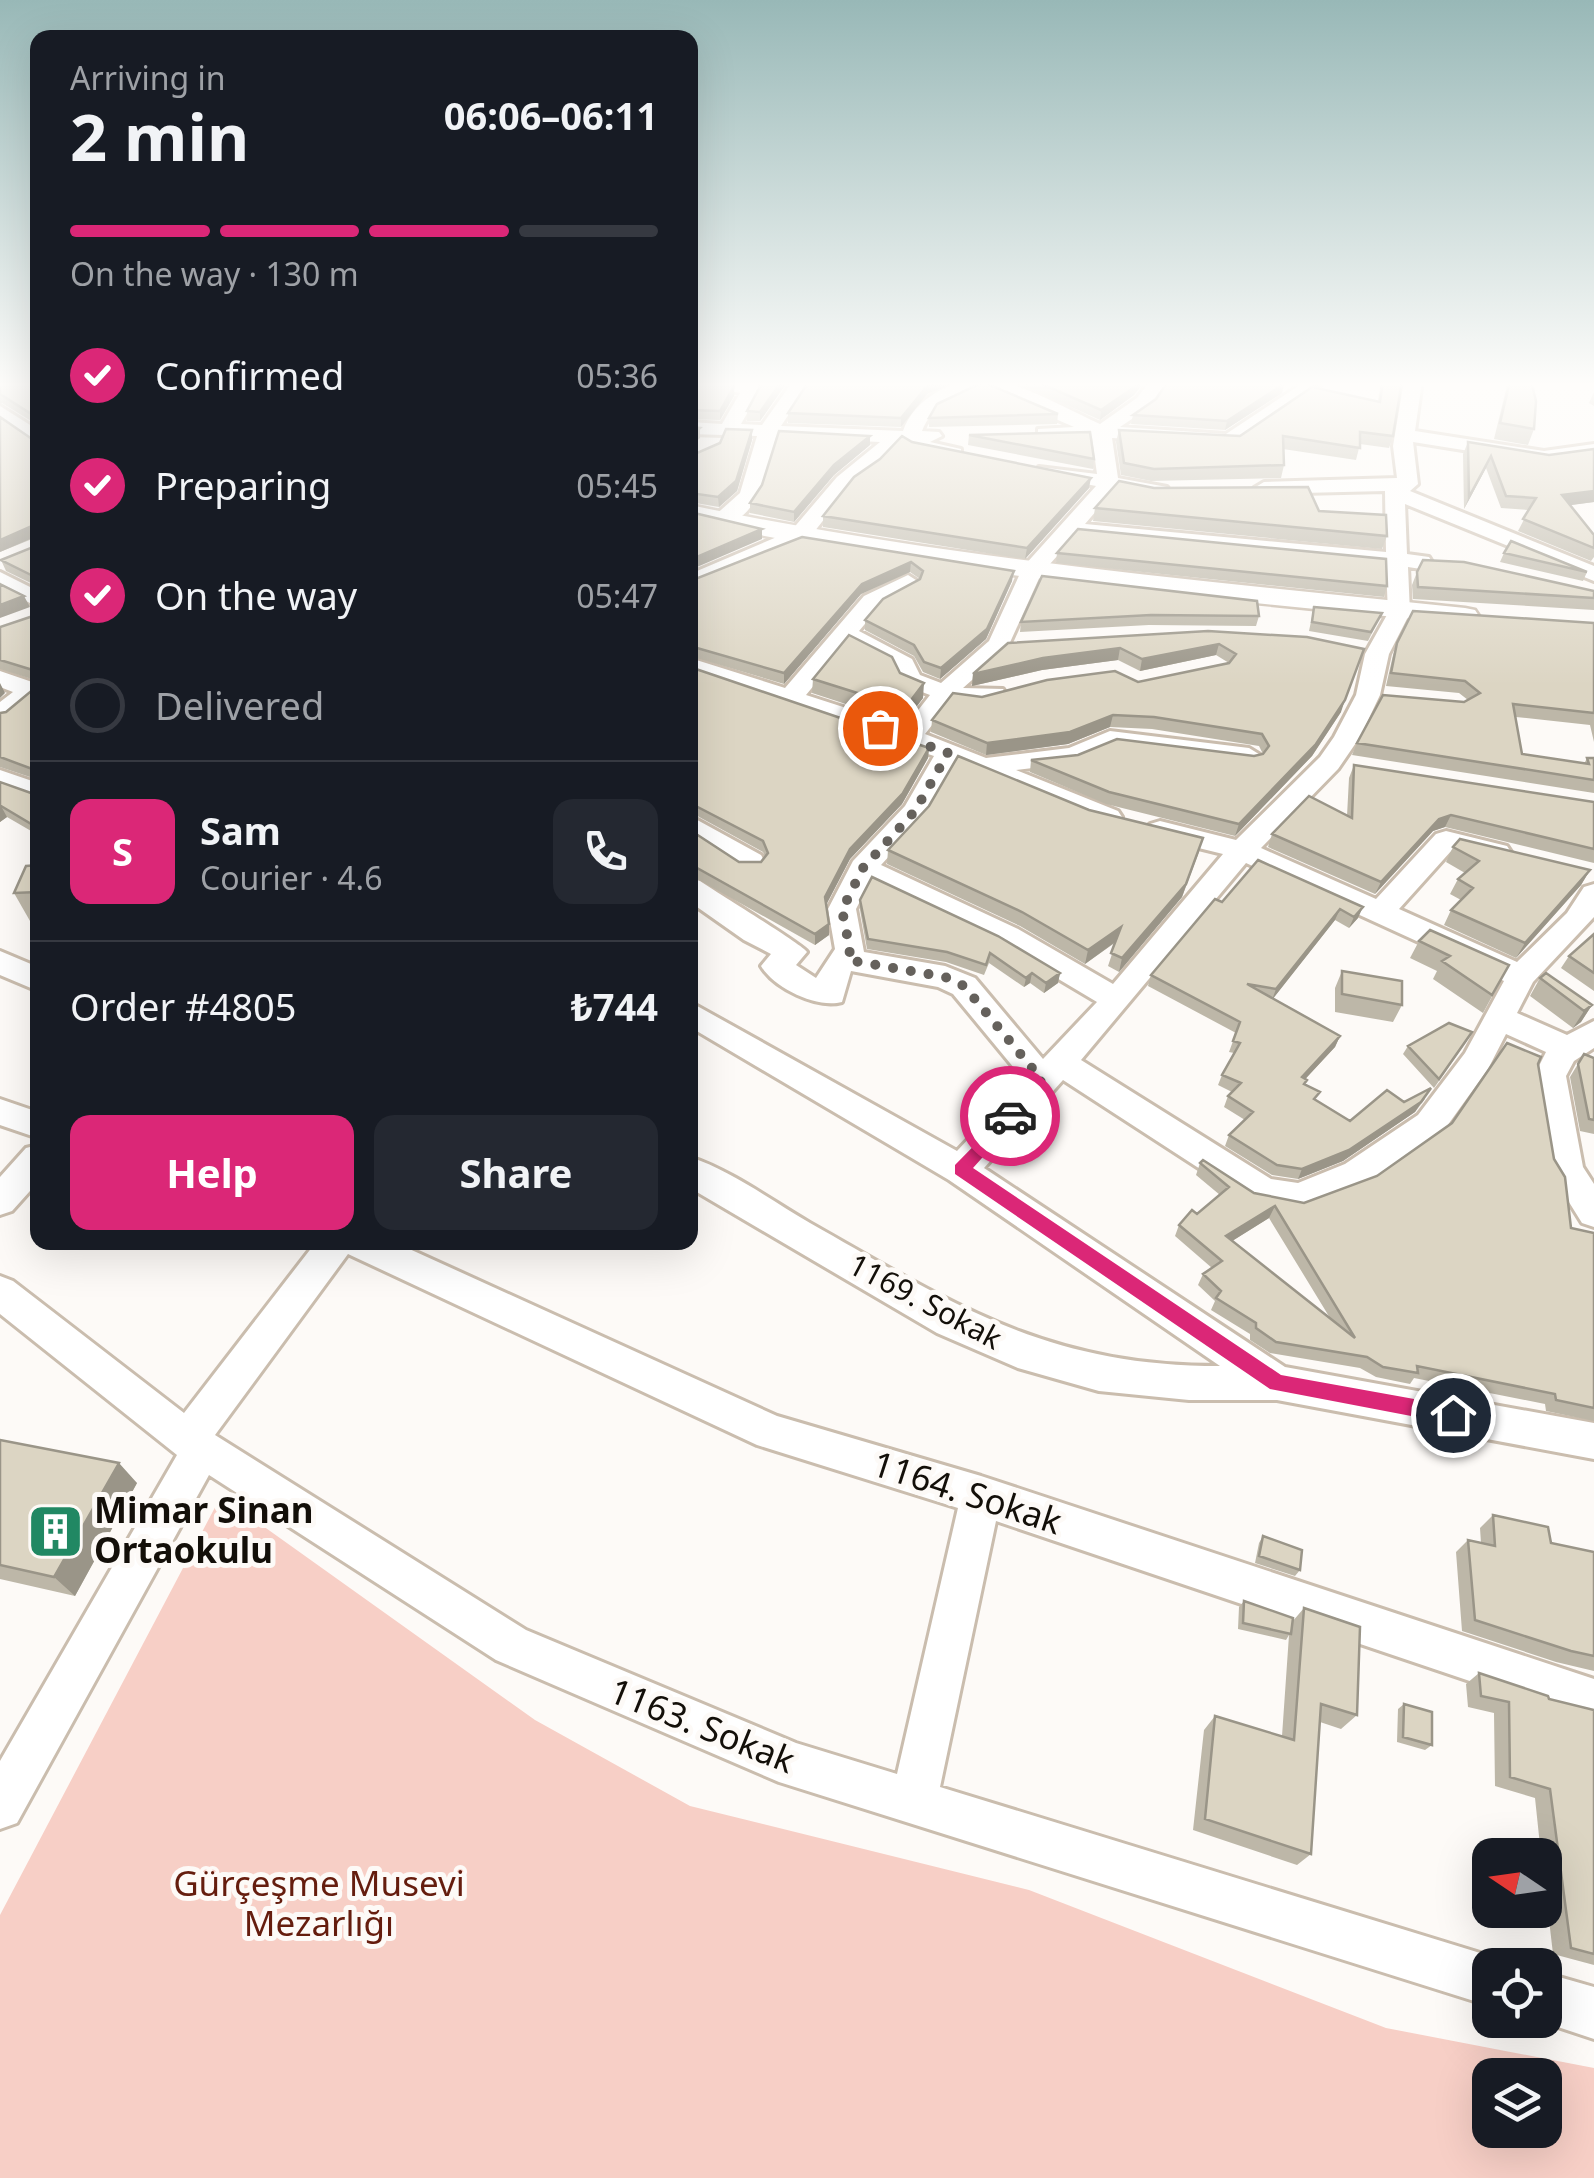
<!DOCTYPE html>
<meta charset="utf-8">
<style>
:root{--surface:#171b24;--page:#242831;--text:#f1f3f6;--muted:#9ea1a6;--line:#363941;--accent:#db2777}
body{margin:0;font-family:"Noto Sans",sans-serif;background:var(--page);color:var(--text);height:100vh;display:flex;flex-direction:column;font-size:38px;white-space:nowrap}
*{box-sizing:border-box;margin:0}
p{font-size:32px;color:var(--muted)}
.icon{flex:none;width:55px;height:55px;fill:none;stroke:currentColor;stroke-width:2;stroke-linecap:round;stroke-linejoin:round}
.map{position:relative;flex:1;overflow:hidden}
.sheet{position:absolute;left:30px;top:30px;width:668px;height:1220px;display:flex;flex-direction:column;background:var(--surface);border-radius:20px;box-shadow:0 10px 40px #0002}
.sheet>*{flex:none}
.needle{width:65px;rotate:283deg}
.buttons{position:absolute;left:1472px;top:1838px;display:grid;gap:20px}
.buttons a{display:grid;place-items:center;width:90px;height:90px;border-radius:20px;background:var(--surface);box-shadow:0 10px 40px #0002;font-size:50px}
.pin{position:absolute;display:grid;place-items:center;width:85px;height:85px;color:#fff;margin:-42px;border:5px solid #fff;border-radius:50%;box-shadow:0 2px 10px #0007}
.courier{position:absolute;display:grid;place-items:center;width:100px;height:100px;margin:-50px;border:8px solid #db2777;border-radius:50%;background:#fff;color:#222;box-shadow:0 2px 12px #0007}
.summary em{font-style:normal;font-weight:700}
.summary div{display:flex;flex-direction:column-reverse}
.summary{display:flex;align-items:center;justify-content:space-between;height:170px;padding:0 40px}
h1{font-size:65px;font-weight:700;line-height:75px}
.bar{display:grid;grid-template-columns:repeat(4,1fr);gap:15px 10px;align-content:center;height:120px;padding:0 40px}
.bar i{height:12px;border-radius:8px;background:var(--line)}
.bar .on{background:var(--accent)}
.bar p{grid-column:span 4}
.line{display:flex;align-items:center;gap:25px;padding:0 40px;border-top:2px solid var(--line)}
.line div{flex:1}
.round{display:grid;place-items:center;flex:none;width:105px;height:105px;border-radius:20px;background:var(--page)}
ol{padding:0 40px;list-style:none}
li{display:flex;align-items:center;gap:30px;height:110px}
li p{margin-inline-start:auto}
li .icon{padding:10px;border-radius:50%;background:var(--accent);color:#fff;stroke-width:4}
li:last-child{color:var(--muted)}
li i{width:55px;height:55px;border:5px solid var(--line);border-radius:50%}
.button{display:flex;gap:20px;margin-top:auto;padding:20px 40px}
.button a{flex:1;height:115px;border-radius:20px;background:var(--accent);color:#fff;font-size:40px;font-weight:700;line-height:115px;text-align:center}
.button a+a{background:var(--page);color:var(--text)}
.map>svg:first-child{display:block}
</style>
<div class="map">
<svg width="1594" height="2178" viewBox="0 0 1594 2178">
<rect width="100%" height="100%" fill="#fdfaf7"/>
<path fill="#f7cfc6" fill-rule="evenodd" d="M221 1496 535 1720 690 1806 1029 1890 1386 2028 1594 2068V2178H0V1915ZM1490 2075H1545V2130H1490Z"/>
<g fill="none" stroke-linecap="round" stroke-linejoin="round">
<defs>
<path id="minor" d="M731 381H749L761 389 741 424 762 425 793 381H811L781 426 903 431C916 394 962 374 999 381 1029 387 1071 411 1100 424L1137 398 1150 381H1168L1151 406 1120 427 1226 434 1306 381H1326L1237 444 1112 438 1118 478 1167 487 1170 491 1160 497 1115 489 1085 524 1386 552 1385 491 1264 494 1254 488 1264 482 1397 478 1393 446 1404 381H1422L1415 431 1544 451 1594 444V456L1544 463 1413 442 1418 484 1410 491 1594 566V581L1405 504 1407 554 1429 557 1432 562 1421 569 1408 567 1410 613 1389 654 1380 695 1360 737 1338 769 1261 848 1376 899 1436 834 1446 831 1507 846 1511 852 1507 858 1497 861 1452 850 1399 909 1517 962 1567 913 1584 887 1594 884V917L1533 982 1517 1013 1567 1035 1594 1021V1048L1574 1061 1566 1076 1583 1167 1594 1184V1227L1582 1223 1549 1170 1534 1076 1546 1052 1506 1034 1488 1069 1442 1133 1369 1184 1299 1211 1251 1202 1063 1080 984 1168 1285 1367 1594 1423V1459L1277 1400H1189L1099 1391 1018 1368 937 1333 690 1188V1157C732 1171 772 1201 810 1223 955 1305 1046 1366 1220 1366L949 1180 690 1027V1002L957 1151 1024 1080 953 994 938 987 851 971 842 1002C817 1009 774 988 761 966L771 954 744 940 690 902V878L700 881C716 892 803 945 807 952L796 965 816 978 835 949 828 909 853 861 905 806 934 756 690 673V658L785 688 864 596 908 575 919 582 916 587 880 606 859 631 912 659 920 675 941 683 989 641 1023 567 1096 486 1039 475V467L1097 474 1092 438 1038 437V429L1074 427 982 387C959 397 932 404 922 431L939 432 942 436 930 442 961 449V457L913 450 901 442 877 467 851 485 807 541 690 589V574L791 531 837 477 880 442 776 437C768 465 757 531 716 522L712 518 740 493 757 436 690 434V422L722 424 740 393 731 391ZM1075 536 1386 565 1388 613 1365 654 1356 695 1334 737 1320 757 1236 840 1160 821 1150 824 1146 830 1150 836 1223 854 1113 984 1018 929 881 865 925 817 955 765 1108 826 1118 823 1122 817 1118 811 1016 770 1075 763 1114 747 1249 764 1262 756 1249 748 1110 731 1069 748 986 758 925 734 951 701 972 704 1003 699 1006 694 1003 689 963 688 1007 649 1041 574ZM848 644 894 668 901 684 930 695 905 727 806 695ZM1246 863 1504 981 1465 1053 1418 1115 1345 1164 1298 1183 1271 1179 1081 1060ZM870 882 998 943 1097 1002 1043 1059 975 978 945 966 864 952 856 909Z
M0 406 38 430V446L0 421Z
M0 572 38 591V607L0 588Z
M0 671 38 684V696L9 720 0 722V702L13 692 0 687Z
M0 770 38 783V800L0 787Z
M690 816 761 855 765 862 761 869H741L690 837Z
M0 951 38 967V991L0 975Z
M0 1099 38 1112V1138L0 1125Z
M38 1145V1182L12 1211 0 1215V1177L26 1148Z
M316 1242H394L777 1416 981 1476 1594 1679V1723L996 1521 940 1787 1490 1956 1509 1965H1490V2006L779 1782 496 1660 209 1475 17 1823 0 1829V1761L177 1455 0 1314V1276L13 1281 184 1413ZM348 1254 757 1445 958 1508 897 1774 796 1743 526 1630 215 1435Z
M1545 1973 1594 1987V2039L1537 2020H1545Z"/>
<path id="tertiary" d="M690 505C946 559 1205 581 1465 608L1475 610 1479 616 1475 622 1465 624C1205 598 946 575 690 521Z"/>
</defs>
<use href="#minor" stroke="#cabdae" stroke-width="6"/>
<use href="#tertiary" stroke="#cabdae" stroke-width="5"/>
<use href="#minor" fill="#fff" fill-rule="evenodd"/>
<use href="#tertiary" fill="#fff" fill-rule="evenodd"/>
</g>
<path fill="#bdb7a8" fill-rule="evenodd" d="M0 381H38V835L7 817 0 822V782L31 793 36 789V779L0 767V713L6 712 35 688V680L0 669V627L36 615 35 585 6 571 1 560 36 546 37 537 0 552 32 439 37 438 36 424 2 403 0 404Z
M690 381 728 382 734 396 720 420 690 419Z
M755 381H788L760 421H747V411L761 386Z
M1013 381H1145L1134 395 1100 420Z
M1322 381 1319 389 1378 401 1381 381H1402L1393 436 1389 448 1360 444 1356 460 1283 449 1284 465 1281 478 1151 481 1121 475 1116 442 1119 430 1240 436Z
M1508 381H1531L1534 429 1528 445 1494 439Z
M1594 392V406L1589 403Z
M1282 393 1225 430 1131 424 1133 415 1156 399Z
M927 394 901 427 788 423V413Z
M1058 414 1057 424 929 427V418Z
M969 435 1094 459 1093 469 968 445Z
M752 440 737 491 719 507 690 502V456Z
M912 442 1089 488 1025 559 823 527V516L880 459Z
M1468 442 1549 455 1594 502 1570 505 1594 535V557L1591 561 1518 531 1529 510 1501 508 1486 468 1464 509 1463 454Z
M870 445 834 475 794 522 750 513V503Z
M1154 488 1387 536 1382 549 1093 521 1095 508Z
M802 537 1012 581 986 639 940 679 923 672 914 656 865 630V620L920 579 910 572 861 594 784 684 690 656V581Z
M1057 553 1387 586 1384 597 1056 563Z
M1504 553 1587 572 1583 581 1500 562Z
M1417 572 1594 591V610L1413 599 1412 585Z
M1042 576 1259 616 1256 626 1149 625 1020 632 1021 622Z
M1314 607 1382 613 1368 641 1309 631Z
M1594 623V742L1590 725 1516 717 1522 754 1584 764 1587 758H1594V793L1352 755 1357 743 1468 700 1459 693 1386 686 1393 655 1397 643Z
M1208 631 1341 712 1312 756 1235 836 1106 804 1030 772 1031 760 1254 756 1263 754 1259 746 1152 729 1110 727 1068 744 986 755 931 732 932 720 982 697 1138 682 1229 663 1216 655 1140 671 1118 660 1042 670 972 686 973 674Z
M690 667 929 748 928 758 902 804 850 859 826 905 829 935 815 945 690 875V830L739 862H761L765 857 763 852 692 813 690 814Z
M900 673 923 698 904 723 812 693 813 679Z
M1354 765 1594 802V863L1445 827 1433 831 1375 894 1268 847 1272 834 1347 816 1349 778Z
M1089 810 1199 852 1182 897 1119 972 1108 966 1116 942 1085 964 1020 926 887 864 888 850Z
M1453 847 1590 870 1581 885 1516 958 1444 925 1451 910 1461 900 1450 894 1458 879 1465 873 1446 862Z
M1258 860 1358 918 1349 928 1335 920 1273 998 1340 1036 1335 1047 1305 1079V1084L1316 1100 1350 1121 1404 1102 1425 1099 1415 1112 1343 1161 1298 1179 1272 1175 1225 1146 1229 1135 1245 1120 1224 1107 1228 1096 1232 1092 1218 1085 1222 1075 1234 1053 1229 1052 1236 1033 1148 986 1151 975 1222 902Z
M38 865V928H34L14 893Z
M860 900 1060 973 1058 983 1044 993 1030 983 1024 987 989 963 984 975 946 962 867 949 860 910Z
M1594 934V991L1561 968 1569 956Z
M1419 941 1509 965 1483 1013 1433 979 1437 971 1410 958Z
M1342 971 1402 1005 1393 1022 1335 1012V988Z
M1540 978 1592 1005 1581 1022 1573 1028 1530 996Z
M1467 1041 1434 1088 1403 1054 1408 1046Z
M1584 1054 1594 1058V1134L1580 1131 1570 1077Z
M1538 1064 1554 1159 1571 1228 1594 1233V1421L1546 1411 1545 1404 1414 1378 1410 1384 1376 1377 1360 1368 1270 1353 1250 1340V1334L1211 1310 1215 1301 1198 1285 1203 1274 1212 1268 1175 1236 1179 1225 1197 1214 1220 1195 1196 1175 1200 1163 1254 1193 1304 1203 1377 1176ZM1269 1218 1330 1318 1232 1241Z
M0 1440 137 1483 75 1596 0 1579Z
M1493 1515 1551 1543 1594 1552V1671L1556 1662 1462 1631 1456 1552 1468 1540 1481 1543 1480 1528Z
M1263 1536 1300 1570 1295 1576 1255 1563 1259 1543Z
M1244 1601 1292 1622 1304 1608 1357 1715 1341 1729 1320 1722 1311 1854 1297 1865 1193 1830 1204 1730 1215 1716 1282 1736 1289 1635 1286 1640 1238 1629 1239 1607Z
M1479 1673 1549 1699 1594 1710V1965L1553 1954 1545 1885V1855H1541L1535 1798 1495 1786 1494 1713 1468 1707 1466 1684Z
M1404 1704 1432 1745 1425 1750 1397 1742 1398 1709Z"/>
<path fill="#9a9588" d="M782 381H788L760 421V412Z
M937 381H959L927 394 901 427V418L928 385Z
M1140 381H1145L1134 395 1100 420 1101 410Z
M1284 384 1282 393 1225 430 1227 421Z
M734 386V396L720 420V411Z
M700 428V438L690 447V437Z
M752 430V440L737 491 719 507 718 497Z
M870 436V445L834 475 794 522V512L834 465Z
M1491 456 1486 468 1464 509 1469 497Z
M1091 478 1089 488 1025 559 1027 548Z
M1594 491V502L1557 507 1562 495Z
M32 526 37 536 0 552V540Z
M762 529V539L690 570V560Z
M911 562 910 572 861 594 784 684V673L862 584Z
M1014 571 1012 581 986 639 940 679 941 668Z
M24 596 30 607 0 618V605Z
M1219 644 1216 655 1140 671 1142 659Z
M1120 648 1118 660 1042 670 972 686 973 674 1043 658Z
M0 683 5 693 0 698Z
M924 683 923 698 904 723 905 708Z
M1345 700 1341 712 1312 756 1235 836 1239 824Z
M1113 715 1110 727 1068 744 986 755 987 743Z
M929 748 928 758 902 804 850 859 825 907V897L850 849Z
M1 806 7 817 0 822V807Z
M1451 815 1445 827 1433 831 1375 894 1381 882 1439 819Z
M1203 838 1182 897 1119 972 1122 958Z
M1590 870 1581 885 1516 958 1525 943Z
M1363 907 1358 918 1349 928 1354 917Z
M1340 909 1335 920 1272 1000 1276 989Z
M829 924V935L815 945V934Z
M1121 927 1118 940 1085 964 1088 950Z
M1032 973 1030 983 1024 987 1026 978Z
M1060 973 1058 983 1044 993 1046 983Z
M1592 1005 1581 1022 1573 1028 1584 1011Z
M1340 1036 1335 1047 1297 1088 1302 1077Z
M1431 1088 1415 1112 1343 1161 1298 1179 1302 1169Z
M1275 1206 1269 1218 1221 1248 1226 1236Z
M119 1463 137 1483 75 1596 54 1577Z"/>
<path fill="#dcd5c3" stroke="#9a9588" stroke-width="2.5" fill-rule="evenodd" d="M0 381H38V828L1 806 0 807V782L31 793 36 789 35 770 0 757V713L6 712 35 688 36 671 0 660V627L36 615 35 577 1 560 36 546 37 530 32 526 0 540V417L32 439 37 438 36 417 0 394Z
M690 381H727L734 386 720 411 690 410Z
M763 381H782L760 412 747 411Z
M809 381H937L928 385 901 418 788 413Z
M1035 381H1140L1136 386 1101 410Z
M1168 381H1239L1284 384 1227 421 1133 415 1156 399Z
M1321 381 1316 388 1380 402 1383 381H1402L1393 436 1360 432V448L1283 436 1284 465 1154 469 1124 463 1119 430 1240 436Z
M1510 381H1531L1536 401 1534 429 1500 423Z
M983 382 1058 414 929 418 937 404Z
M690 427 700 428 690 437Z
M726 429 752 430 736 481 718 497 690 493V456L720 443Z
M779 431 870 436 834 465 794 512 750 503 762 485Z
M1090 432 1094 459 969 435Z
M902 436 912 442 1091 478 1027 548 823 516 854 477 880 459Z
M1468 442 1549 455 1594 449V491L1562 495 1594 535V548L1523 519 1536 498 1506 496 1491 456 1469 497Z
M1119 481 1154 488 1308 487 1319 511 1386 515 1387 536 1095 508Z
M690 512 762 529 690 560Z
M1078 529 1386 559 1387 586 1057 553Z
M802 537 1014 571 987 629 941 668 924 662 914 645 865 620 883 599 920 579 923 571 911 562 862 584 784 673 690 646V581Z
M1511 541 1587 572 1504 553Z
M1423 560 1464 562 1594 591V598L1418 587 1417 572Z
M1042 576 1257 601 1259 616 1151 615 1021 622Z
M0 584 24 596 0 605Z
M1314 607 1382 613 1371 632 1312 622Z
M1413 611 1594 623V713L1513 704 1522 754 1589 764 1587 758H1594V780L1357 743 1383 695 1464 702 1480 693 1465 681 1391 673 1397 643Z
M1208 631 1307 637 1364 649 1345 700 1316 744 1239 824 1109 792 1031 760 1078 755 1117 739 1254 756 1263 754 1269 746 1262 734 1154 717 1113 715 1070 732 987 743 932 720 953 693 982 697 1047 680 1115 671 1138 682 1229 663 1236 654 1219 644 1142 659 1120 648 1043 658 973 674 1008 643Z
M849 635 892 657 900 673 924 683 905 708 813 679Z
M690 667 929 748 903 793 850 849 825 897 829 924 815 934 690 864V830L739 862H761L768 853 763 841 690 803Z
M958 756 1089 810 1203 838 1186 884 1122 958 1111 953 1121 927 1088 950 1022 912 888 850 929 806Z
M1354 765 1594 802V849L1451 815 1439 819 1381 882 1272 834 1309 796 1352 818Z
M1460 839 1590 870 1525 943 1451 910 1473 888 1458 879 1479 861 1453 847Z
M1258 860 1363 907 1354 917 1340 909 1276 989 1247 984 1340 1036 1302 1077 1307 1080 1304 1084 1320 1092 1314 1099 1350 1121 1387 1090 1404 1102 1431 1088 1421 1102 1349 1150 1302 1169 1277 1165 1229 1135 1253 1112 1228 1096 1241 1083 1222 1075 1240 1043 1233 1041 1240 1022 1151 975 1215 899 1222 902Z
M38 865V892L14 893 26 866Z
M872 877 998 936 1060 973 1046 983 1032 973 1026 978 990 953 986 965 947 952 868 939 860 900Z
M1430 930 1509 965 1492 995 1442 961 1450 956 1419 941Z
M1594 934V973L1569 956Z
M1342 971 1402 981V1005L1342 994Z
M1546 973 1592 1005 1584 1011 1540 978Z
M1449 1023 1472 1032 1439 1079 1408 1046Z
M1507 1043 1541 1057 1538 1064 1554 1159 1565 1177 1571 1228 1594 1233V1408L1556 1400 1555 1394 1417 1366 1418 1373 1383 1367 1367 1357 1276 1342 1256 1328V1323L1216 1298 1221 1291 1203 1274 1222 1261 1179 1225 1192 1210 1197 1214 1229 1187 1200 1163 1203 1160 1254 1193 1304 1203 1377 1176 1452 1123ZM1275 1206 1355 1338 1226 1236Z
M1584 1054 1594 1058V1120L1589 1119 1578 1064Z
M0 1440 119 1463 54 1577 0 1565Z
M1493 1515 1548 1527 1551 1543 1594 1552V1656L1571 1651 1475 1620 1468 1540 1495 1546Z
M1263 1536 1302 1550 1300 1570 1259 1556Z
M1244 1601 1293 1618 1291 1634 1243 1623Z
M1304 1608 1360 1627 1357 1715 1321 1704 1311 1854 1205 1819 1215 1716 1294 1740Z
M1479 1673 1548 1696 1549 1699 1594 1710V1954L1571 1948 1550 1789 1510 1777 1509 1702 1481 1696Z
M1404 1704 1432 1712V1745L1403 1737Z"/>
<linearGradient id="sky" x2="0" y2="1"><stop stop-color="#98b8b7"/><stop offset="0.56" stop-color="#fefdfb"/><stop offset="1" stop-color="#fefdfb" stop-opacity="0"/></linearGradient>
<rect width="1594" height="686" fill="url(#sky)"/>
<path fill="#db2777" d="M1010 1109 1016 1111V1120L973 1168 1281 1375 1453 1406 1463 1415 1460 1422 1453 1424 1270 1389 955 1174V1165Z"/>
<g fill="none" stroke-linecap="round" stroke-linejoin="round">
<path stroke="#65615c" stroke-width="10" stroke-dasharray="0 18" d="M880 728 948 753 915 811 863 868 842 910 850 950 848 960 945 977 964 986 1042 1080 1010 1116"/>
</g>
<defs>
<symbol id="building-square" viewBox="-11 -11 22 22"><rect x="-9" y="-9" width="18" height="18" rx="4" fill="#218863" stroke="#fdfaf7"/><path d="M-4-6H4V6H1V3H-1V6H-4ZM-2.5-4.3h1.7v1.8h-1.7ZM.8-4.3h1.7v1.8H.8ZM-2.5-1h1.7V.8h-1.7ZM.8-1h1.7V.8H.8Z" fill="#fff"/></symbol>
</defs>
<g fill-rule="evenodd">
<use href="#building-square" x="24" y="1500" width="63" height="63"/>
</g>
<g text-anchor="middle" stroke-width="10" stroke-linejoin="round" paint-order="stroke">
<g font-size="30" fill="#130f09" stroke="#fdfaf7">
<text transform="translate(925 1302) rotate(28)" y="10">1169. Sokak</text>
</g>
<g font-size="35" fill="#130f09" stroke="#fdfaf7">
<text transform="translate(967 1493) rotate(18)" y="12">1164. Sokak</text>
<text transform="translate(702 1726) rotate(22)" y="12">1163. Sokak</text>
</g>
<g font-size="35" font-weight="bold" fill="#130f09" stroke="#fdfaf7" text-anchor="start">
<text x="94" y="1523">Mimar Sinan<tspan x="94" dy="40">Ortaokulu</tspan></text>
</g>
<g font-size="35" fill="#651d0e" stroke="#fdfaf7">
<text x="319" y="1896">Gürçeşme Musevi<tspan x="319" dy="40">Mezarlığı</tspan></text>
</g>
</g>
</svg>
<div class="buttons">
<a><svg class="needle" viewBox="-14 -14 28 28"><path d="M0-13l5 13h-10z" fill="#e53935"/><path d="M0 13l5-13h-10z" fill="#9ea1a6"/></svg></a>
<a><svg class="icon" aria-label="locate" viewBox="0 0 24 24"><circle cx="12" cy="12" r="6"/><path d="M12 2v4M12 18v4M2 12h4M18 12h4"/></svg></a>
<a><svg class="icon" aria-label="layers" viewBox="0 0 24 24"><path d="M12 4l9 5-9 5-9-5zM3 14l9 5 9-5"/></svg></a>
</div>
<div class="pin" style="left:880px;top:728px;background:#ea580c"><svg class="icon" aria-label="bag" viewBox="0 0 24 24"><path d="M5 8h14l-1 12H6zM9 8a3 3 0 0 1 6 0"/></svg></div>
<div class="pin" style="left:1453px;top:1415px;background:#1f2937"><svg class="icon" aria-label="home" viewBox="0 0 24 24"><path d="M3 11l9-7 9 7M6 9v11h12V9"/></svg></div>
<div class="courier" style="left:1010px;top:1116px"><svg class="icon" aria-label="car" viewBox="0 0 24 24"><path d="M5 17H2v-5l4-1 3-4h7l3 4 3 1v5h-3M9 17h6M6 11h13"/><circle cx="7" cy="17" r="2"/><circle cx="17" cy="17" r="2"/></svg></div>
<section class="sheet">
<div class="summary"><div><h1>2 min</h1><p>Arriving in</p></div><em>06:06–06:11</em></div>
<div class="bar"><i class="on"></i><i class="on"></i><i class="on"></i><i></i><p>On the way · 130 m</p></div>
<ol>
<li><svg class="icon" aria-label="check" viewBox="0 0 24 24"><path d="M5 12l5 5 9-10"/></svg>Confirmed<p>05:36</p></li>
<li><svg class="icon" aria-label="check" viewBox="0 0 24 24"><path d="M5 12l5 5 9-10"/></svg>Preparing<p>05:45</p></li>
<li><svg class="icon" aria-label="check" viewBox="0 0 24 24"><path d="M5 12l5 5 9-10"/></svg>On the way<p>05:47</p></li>
<li><i></i>Delivered</li>
</ol>
<div class="line" style="height:180px"><b class="round" style="background:var(--accent);color:#fff">S</b><div><b>Sam</b><p>Courier · 4.6</p></div><a class="round"><svg class="icon" aria-label="phone" viewBox="0 0 24 24"><path d="M5 4h4l2 5-3 2q2 4 5 5l2-3 5 2v4C11 20 4 13 5 4z"/></svg></a></div>
<div class="line" style="height:130px"><div>Order #4805</div><b>₺744</b></div>
<div class="button"><a>Help</a><a>Share</a></div>
</section>
</div>
